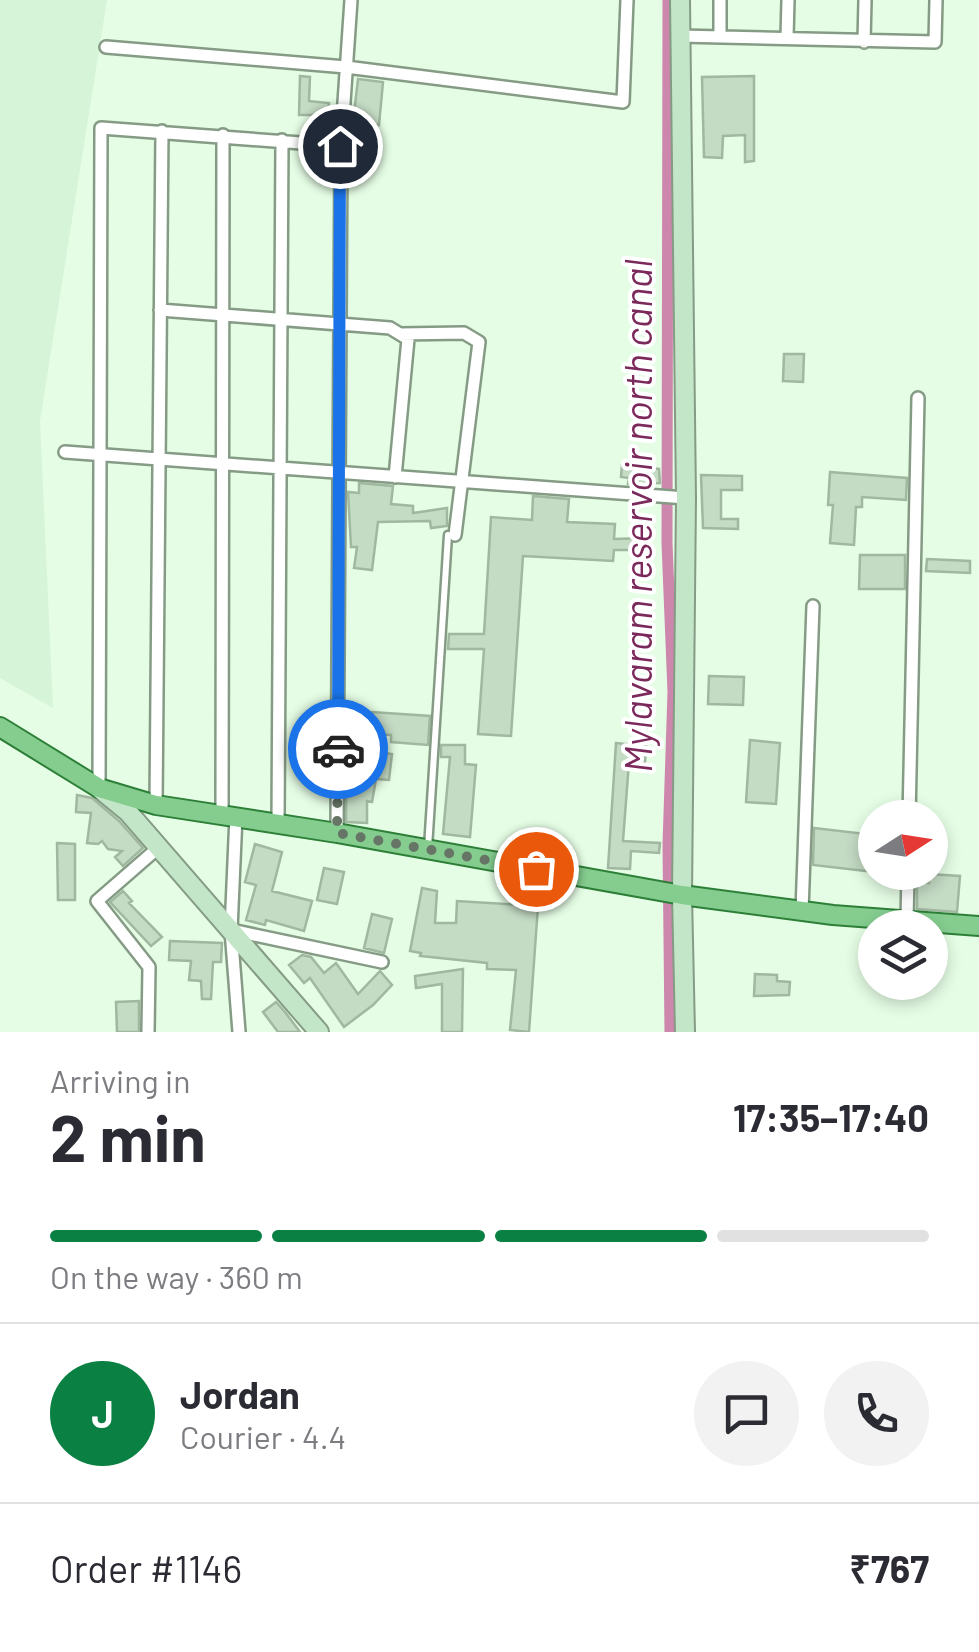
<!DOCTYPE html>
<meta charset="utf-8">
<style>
:root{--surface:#fff;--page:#f2f2f3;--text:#2b2b33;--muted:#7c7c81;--line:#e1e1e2;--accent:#0b8043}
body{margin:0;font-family:Barlow,sans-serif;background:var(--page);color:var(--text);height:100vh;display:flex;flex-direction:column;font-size:38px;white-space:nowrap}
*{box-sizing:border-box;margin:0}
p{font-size:32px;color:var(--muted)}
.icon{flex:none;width:55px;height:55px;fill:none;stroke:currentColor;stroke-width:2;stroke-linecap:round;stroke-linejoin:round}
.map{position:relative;height:1032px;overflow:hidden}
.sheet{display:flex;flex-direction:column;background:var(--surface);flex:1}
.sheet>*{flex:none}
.needle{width:65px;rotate:78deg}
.buttons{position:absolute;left:858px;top:800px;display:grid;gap:20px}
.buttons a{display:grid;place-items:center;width:90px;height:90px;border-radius:50%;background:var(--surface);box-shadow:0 5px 15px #0003;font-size:50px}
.pin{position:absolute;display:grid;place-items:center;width:85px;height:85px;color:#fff;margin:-42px;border:5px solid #fff;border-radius:50%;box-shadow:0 2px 10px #0007}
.courier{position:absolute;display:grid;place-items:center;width:100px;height:100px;margin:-50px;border:8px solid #1a73e8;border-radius:50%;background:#fff;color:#222;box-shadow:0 2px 12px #0007}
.overview em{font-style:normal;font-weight:700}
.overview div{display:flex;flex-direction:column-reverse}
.overview{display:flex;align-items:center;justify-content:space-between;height:170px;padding:0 50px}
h1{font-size:65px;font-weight:700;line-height:75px}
.bar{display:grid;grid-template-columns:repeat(4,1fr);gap:15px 10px;align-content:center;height:120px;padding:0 50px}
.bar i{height:12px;border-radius:8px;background:var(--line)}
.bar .selected{background:var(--accent)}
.bar p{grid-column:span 4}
.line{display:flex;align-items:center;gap:25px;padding:0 50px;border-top:2px solid var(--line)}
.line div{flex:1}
.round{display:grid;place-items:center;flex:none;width:105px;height:105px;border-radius:52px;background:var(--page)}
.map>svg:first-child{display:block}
</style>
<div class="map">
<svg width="979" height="1032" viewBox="0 0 979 1032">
<rect width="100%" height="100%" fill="#e5fde5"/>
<path fill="#d6f4d7" d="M0 0H107L40 421 53 708 0 678Z"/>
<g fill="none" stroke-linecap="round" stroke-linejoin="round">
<path stroke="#cd86ac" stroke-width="11" d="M668 0 667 543 673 692 668 845 670 1032"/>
</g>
<path fill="#c4dbc4" stroke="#a0b7a0" stroke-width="2.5" d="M300 76 310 77 309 101 329 103 326 124 317 123 318 115H299Z
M754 76V161L745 162V135L723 136 722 158 704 157 702 77Z
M358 79 383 82 379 125 353 122Z
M784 354H804L803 382 783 381Z
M622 465 659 469 660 483 628 484 629 478 621 477Z
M830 472 907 478 906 500 862 497V507H856L854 545 830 543 833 505H828Z
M701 475 742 476V490H721V519H738V529L703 528Z
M359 483 393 486 391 504 413 506V513L447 508V526L431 528 430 521 378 522 372 570 354 568 357 547H351L348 492 359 493Z
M533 496 569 499 567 522 615 524 614 539 644 538V550H614L613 561 523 556 511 736 478 734 484 649H448L449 634H484L491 517 532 520Z
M860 555H905V589H859Z
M927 559 970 561V573L926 571Z
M709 676 744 677 743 705 708 704Z
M372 712 430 716 428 745 391 742V735L370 734V751L392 754 389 780 376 779 372 802 367 801V823L346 822 347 719 372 720Z
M750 740 780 743 776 804 746 802Z
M616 743 646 746 645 763 629 762 623 841 660 843 659 853 631 851 630 869 608 868Z
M441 745H465V764L476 765 470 837 443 834 450 757H441Z
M77 795 92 798 119 821 143 848 123 866 115 857 122 851 108 849 102 841 98 844 87 843 91 813 76 812Z
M814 828 875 835V872L813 865Z
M57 843 75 844V900H58Z
M255 844 282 852 272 891 312 901 304 931 266 920 265 925 246 920 256 885 245 882Z
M324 868 344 872 337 904 317 900Z
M929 874 960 876 957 912 917 909V882L929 883Z
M422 888 437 891 435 923H456L457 901 538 906 529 1032 510 1030 516 970 487 969V963L420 956 421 953 410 951Z
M123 891 132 901 129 903 162 937 151 946 110 902Z
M372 914 392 919 384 953 364 948Z
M170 941 222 943 221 962H213L211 999H202L201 981 189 980 191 961 169 960Z
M302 955 311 957 324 973 336 963 358 994 380 971 392 985 373 1005 344 1027 310 978 304 983 289 965Z
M463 969 462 1032H442V984L416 988 415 976Z
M755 974 777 975V981L790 982 789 995 754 996Z
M139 1001V1032H117L116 1002Z
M276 1002 285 1012 300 1032H278L263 1012Z"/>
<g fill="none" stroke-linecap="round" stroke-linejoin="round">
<defs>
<path id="service" d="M428 848 448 535"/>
<path id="minor" d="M680 36 935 42 936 0
M720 37V0
M787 37 788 0
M864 42 865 0
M106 47 346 67 623 102 627 0
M160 310 390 328 408 339 395 477
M400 334 464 333 479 342 455 535
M65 452 686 498
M99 788 101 128 341 146
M156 805 162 131
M222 816 223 135
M236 816 231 930 239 1032
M909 818 918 398
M278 824 282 140
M337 833 341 146 351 0
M802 911 813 606
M907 921 908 872
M231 930 382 962
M148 1032 149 967 97 901 159 847"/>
<path id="secondary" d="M680 0 686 498 682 895 685 1032
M100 789 128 812 319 1032"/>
<path id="primary" d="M0 727 99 788 156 805 337 833 682 895 833 915 979 926"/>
</defs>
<use href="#service" stroke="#859b85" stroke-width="11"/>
<use href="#minor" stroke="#859b85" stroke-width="16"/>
<use href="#secondary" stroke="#859b85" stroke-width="22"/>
<use href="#primary" stroke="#2d7f38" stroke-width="22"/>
<use href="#service" stroke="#fff" stroke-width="6"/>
<use href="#minor" stroke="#fff" stroke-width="11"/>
<use href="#secondary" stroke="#c2e6c7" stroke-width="18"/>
<use href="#primary" stroke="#84cd8f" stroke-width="18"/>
</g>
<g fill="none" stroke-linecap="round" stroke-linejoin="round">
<path stroke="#677567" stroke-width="10" stroke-dasharray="0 18" d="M338 749 337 833 536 869"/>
<path stroke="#1a73e8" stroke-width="12" d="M338 749 340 146"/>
</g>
<g text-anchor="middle" stroke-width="8" stroke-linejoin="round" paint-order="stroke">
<g font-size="38" font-style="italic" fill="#7b285b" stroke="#fff">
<text transform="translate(639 516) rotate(-90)" y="13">Mylavaram reservoir north canal</text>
</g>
</g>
</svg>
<div class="buttons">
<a><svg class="needle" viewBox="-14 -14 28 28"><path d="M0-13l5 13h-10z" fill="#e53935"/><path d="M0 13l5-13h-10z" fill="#7c7c81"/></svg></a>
<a><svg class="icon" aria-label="layers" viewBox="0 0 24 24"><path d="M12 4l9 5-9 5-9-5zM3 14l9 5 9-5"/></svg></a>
</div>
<div class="pin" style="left:536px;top:869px;background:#ea580c"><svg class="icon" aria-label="bag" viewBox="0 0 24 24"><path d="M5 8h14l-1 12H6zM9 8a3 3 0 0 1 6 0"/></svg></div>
<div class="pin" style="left:340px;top:146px;background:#1f2937"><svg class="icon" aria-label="home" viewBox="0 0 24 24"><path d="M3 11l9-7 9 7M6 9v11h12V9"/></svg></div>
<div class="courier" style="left:338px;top:749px"><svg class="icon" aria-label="car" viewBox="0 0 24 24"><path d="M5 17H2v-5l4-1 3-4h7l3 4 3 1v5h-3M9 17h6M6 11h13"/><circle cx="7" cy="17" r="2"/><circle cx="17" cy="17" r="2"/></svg></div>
</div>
<section class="sheet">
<div class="overview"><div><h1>2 min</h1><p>Arriving in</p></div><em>17:35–17:40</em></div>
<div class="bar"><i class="selected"></i><i class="selected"></i><i class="selected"></i><i></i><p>On the way · 360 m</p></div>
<div class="line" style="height:180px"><b class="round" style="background:var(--accent);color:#fff">J</b><div><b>Jordan</b><p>Courier · 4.4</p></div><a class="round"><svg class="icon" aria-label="chat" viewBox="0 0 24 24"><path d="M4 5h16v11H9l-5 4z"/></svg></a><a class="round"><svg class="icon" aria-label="phone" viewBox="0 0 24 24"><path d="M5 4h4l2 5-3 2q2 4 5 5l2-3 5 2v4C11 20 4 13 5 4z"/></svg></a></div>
<div class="line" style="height:130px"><div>Order #1146</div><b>₹767</b></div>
</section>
